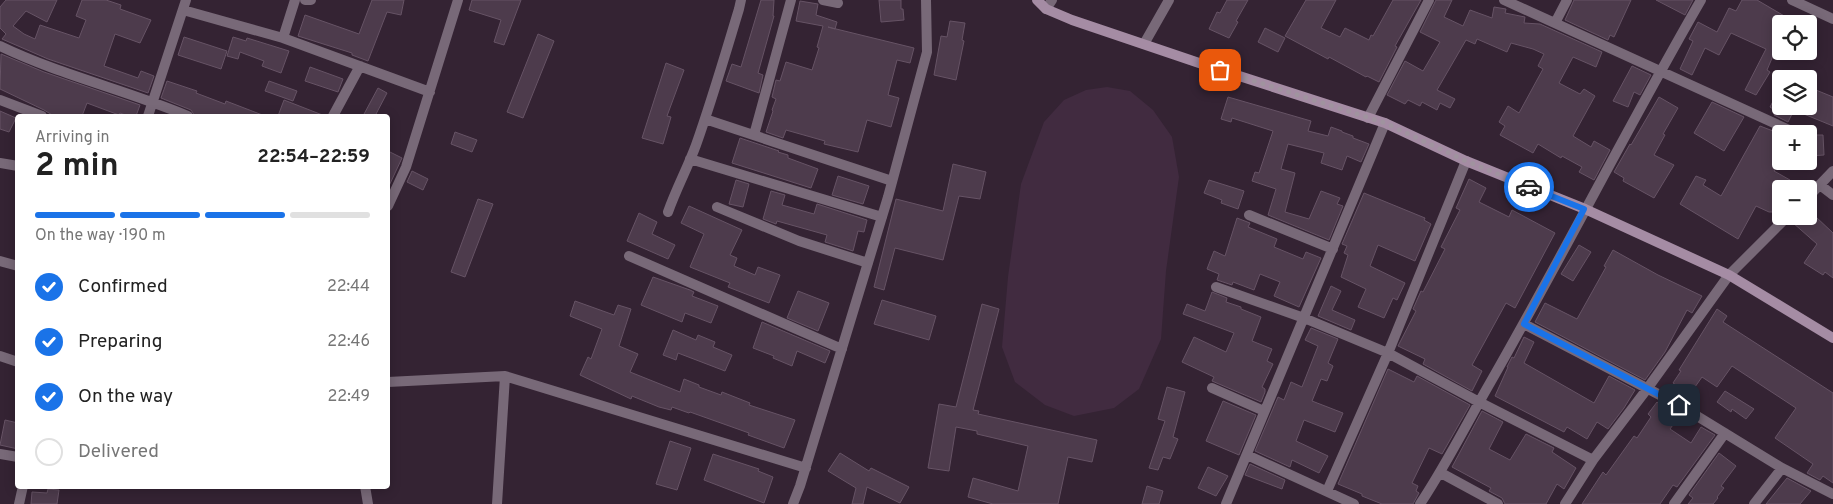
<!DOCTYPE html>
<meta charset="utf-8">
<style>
:root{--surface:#fff;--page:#f6f6f6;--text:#222;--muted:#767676;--line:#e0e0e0;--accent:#1a73e8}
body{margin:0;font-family:Overpass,sans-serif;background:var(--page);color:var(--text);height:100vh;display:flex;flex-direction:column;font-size:19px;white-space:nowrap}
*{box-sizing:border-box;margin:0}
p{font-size:16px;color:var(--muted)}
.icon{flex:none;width:28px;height:28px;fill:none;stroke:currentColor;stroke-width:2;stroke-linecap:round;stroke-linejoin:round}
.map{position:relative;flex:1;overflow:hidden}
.drawer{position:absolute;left:15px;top:114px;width:375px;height:375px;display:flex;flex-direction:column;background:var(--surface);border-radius:5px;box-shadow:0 2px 12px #0003}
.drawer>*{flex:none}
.buttons{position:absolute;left:1772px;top:15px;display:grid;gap:10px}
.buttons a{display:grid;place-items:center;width:45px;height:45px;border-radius:5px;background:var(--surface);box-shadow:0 2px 12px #0003;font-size:25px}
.pin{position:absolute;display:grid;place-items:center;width:42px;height:42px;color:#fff;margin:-21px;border-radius:10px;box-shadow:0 2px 8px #0006}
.courier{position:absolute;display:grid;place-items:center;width:50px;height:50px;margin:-25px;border:4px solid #1a73e8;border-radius:50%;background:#fff;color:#222;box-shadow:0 1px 6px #0007}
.summary em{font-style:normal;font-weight:700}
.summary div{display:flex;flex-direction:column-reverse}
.summary{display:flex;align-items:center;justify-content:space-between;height:85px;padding:0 20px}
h1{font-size:32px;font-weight:700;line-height:38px}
.bar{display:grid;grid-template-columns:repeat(4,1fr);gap:8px 5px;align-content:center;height:60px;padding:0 20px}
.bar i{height:6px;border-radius:4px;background:var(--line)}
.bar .active{background:var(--accent)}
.bar p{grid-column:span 4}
ol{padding:0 20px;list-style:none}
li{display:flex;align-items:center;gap:15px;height:55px}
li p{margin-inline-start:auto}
li .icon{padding:5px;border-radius:50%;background:var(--accent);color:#fff;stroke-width:4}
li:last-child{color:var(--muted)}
li i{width:28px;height:28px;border:2px solid var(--line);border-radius:50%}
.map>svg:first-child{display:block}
</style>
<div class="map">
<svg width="1833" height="504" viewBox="0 0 1833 504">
<rect width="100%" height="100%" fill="#342333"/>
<path fill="#412b40" d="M1107 87 1130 91 1153 110 1172 137 1179 177 1166 271 1161 339 1139 389 1114 408 1074 416 1045 405 1015 382 1002 347 1008 277 1021 184 1044 122 1064 100 1086 90Z"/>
<path fill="#4d3b4c" stroke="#665365" d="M6 0H57L47 22 26 11 13 26 24 34 35 39 40 25 79 38 86 20 76 16 82 0H106L121 5 120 9 151 20 140 43 115 34 104 66 138 78 141 71 154 76 148 93 48 59 2 39 6 34 0 28V7Z
M372 0H404L401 15 387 12 368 61 352 55V53L298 36 305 15 359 34Z
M472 0H521L504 45 494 42 501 20 469 10Z
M761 0H774L773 16H774L758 73 763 75 759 93 726 81 732 64 741 67Z
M879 0H901V9H903L904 20 881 22Z
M1227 0H1248L1236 21 1238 22 1229 38 1209 29 1217 12 1220 13Z
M1306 0H1336L1321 28 1340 37 1345 28 1369 40 1371 35 1373 36 1393 0H1421L1395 46 1397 47 1379 82 1367 76 1366 77 1329 57 1328 59 1285 36Z
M1436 0H1452L1444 17 1463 26 1470 10 1492 18 1494 7 1506 9 1505 13 1525 17 1524 23 1540 24 1602 52 1596 67 1573 57 1559 83 1580 94 1584 89 1595 96 1573 136 1591 147 1594 141 1610 150 1594 180 1579 172 1582 167 1562 156 1561 158 1538 144 1533 153 1500 135 1505 126 1499 122 1508 106 1519 113 1543 69 1538 66 1544 54 1533 49 1511 43 1507 52 1477 39 1475 44 1466 40 1437 90 1455 99 1450 108 1440 103 1437 110 1422 102 1420 106 1408 100 1405 104 1387 95 1405 61 1423 71 1440 42 1420 32Z
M1574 0H1631L1614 37 1610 35 1608 40 1565 20Z
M1656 0H1693L1685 15Z
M1742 0H1757L1798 24H1781V46L1778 44 1767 70 1770 72 1756 95 1745 90 1766 49 1731 33 1719 55 1705 48 1692 75 1680 69 1693 41 1689 39 1698 22 1717 32 1729 8 1736 11Z
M800 1 818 4 816 15 837 22 835 29 828 27 914 48 910 63 897 60 888 95 899 98 891 127 867 120 858 152 824 144 825 141 786 130 783 138 766 132 773 111 772 110 776 99 772 97 776 80 780 81 786 62 812 70 819 48 817 47 823 26 796 21Z
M950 21 965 23 962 40 964 41 956 80 934 75 941 36 947 37Z
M1265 28 1285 38 1278 52 1258 42Z
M538 34 554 41 523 118 507 112Z
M184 37 227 51 221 69 178 55Z
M233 37 246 41 247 38 289 51 281 73 262 66 264 61 240 52 238 59 227 56Z
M1 54 44 72 140 105 136 116H128L120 113 119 115 87 103 82 116H54L44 110 0 89Z
M666 63 684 70 667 116 671 117 663 144 642 138Z
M1632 66 1651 75 1640 95 1634 92 1628 107 1613 101Z
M310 67 343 79 338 92 305 81Z
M167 81 197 91 196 93 225 104 226 101 265 116H195L191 110 161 98Z
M269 81 297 91 293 101 265 91Z
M1781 86V106H1809V95L1811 88 1833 97V126L1794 110 1788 122 1774 115 1776 111 1770 107Z
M378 88 387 93 375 116H363Z
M1228 97 1311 121 1308 131 1328 136 1331 127 1342 131V132L1353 136V138L1369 144 1361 162 1347 156 1342 170 1321 163 1324 153 1288 144 1281 169 1295 173 1285 212 1309 219 1321 191 1340 198 1337 204 1343 206 1329 240 1268 215 1276 189 1252 181 1255 172 1259 173 1273 131 1232 118 1231 122 1221 119Z
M1659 97 1678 108 1663 134 1665 135 1654 155 1674 165 1654 198 1623 181 1624 178 1614 172 1630 144 1631 145Z
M284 100 325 116H278Z
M1712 102 1744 117 1724 151 1694 133Z
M0 111 16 118 9 132 0 129Z
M1760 126 1781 134V158L1774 171 1790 180 1786 189H1781V197L1773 212H1769L1756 206 1738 239 1680 204 1696 176 1706 180 1703 185 1721 196Z
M455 132 477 140 472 152 451 144Z
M1809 135H1823L1824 155 1809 156Z
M740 138 779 151 778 152 788 155V158L818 169 811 188 732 163Z
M388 151 402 158 388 188Z
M953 164 986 172 980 199 959 196 943 260 895 248 884 290 874 287 896 199 943 211Z
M412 171 428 179 423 190 407 182Z
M838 176 869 186 863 204 832 195Z
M1469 179 1486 188 1479 202 1509 217 1512 210 1555 233 1515 308 1506 303 1472 365 1482 371 1472 391 1423 364 1425 359 1398 346 1416 311 1413 309 1421 291 1423 292 1445 249 1441 247 1460 210 1456 208Z
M736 180 749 184 743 207 729 204Z
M1209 180 1244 191 1238 209 1221 203 1222 200 1204 193Z
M771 191 785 195 782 205 814 214 817 204 867 220 864 232 858 231 853 251 825 242 827 235 777 221 776 224 763 219Z
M1364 193 1425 218 1424 220 1431 224 1415 261 1378 245 1370 266 1405 283 1397 300 1393 298 1384 318 1358 307 1366 289 1341 277 1348 255 1344 253 1347 246 1342 244Z
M478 199 493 204 465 277 451 272Z
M689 206 742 230 730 255 737 258 734 266 755 275 758 267 780 275 769 303 728 287 730 283 690 267 704 234 681 223Z
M639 213 657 222 652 234 675 245 668 259 627 241Z
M1795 216H1815L1833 233V278L1825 272 1823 275 1804 263 1817 244 1792 222Z
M1237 218 1250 223 1248 227 1277 239 1274 247 1303 259 1306 252 1321 258 1299 307 1274 296 1280 282 1260 274 1254 290 1233 282 1232 285 1217 280 1219 274 1207 269 1214 251 1225 256Z
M1579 245 1591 252 1573 281 1561 274Z
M1613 250 1658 275 1702 296 1692 313 1687 310 1665 352 1645 380 1535 322 1545 303 1577 319 1606 267 1604 266Z
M653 277 690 290 694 292 692 296 718 306 711 323 685 313 682 322 641 305Z
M1331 286 1341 291 1332 310 1355 320 1351 330 1318 316Z
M798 291 829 303 818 331 787 318Z
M1212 292 1227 298 1226 302 1241 307V309L1261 317 1252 341 1272 349 1267 361 1273 364 1262 387 1265 389V392L1261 402 1212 381 1214 377 1182 362 1194 337 1226 352 1234 333 1183 314 1187 304 1205 311Z
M882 300 936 316 929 340 874 324Z
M575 301 614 315 618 305 631 309 619 346 638 354 630 372 680 392 684 379 699 385V387L721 395 722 392 750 403 749 405 795 420 784 448 748 435 749 433 690 412 689 413 672 407 671 410 659 407 632 396 631 399 580 375 588 357 591 359 602 329 570 316Z
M982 304 999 309 973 410 979 411 978 414 1097 440 1092 462 1068 457 1058 504H993L968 497 973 478 1018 491 1028 446 977 434V431L956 427 949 471 928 468 939 404 956 407Z
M1717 309 1727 316 1723 322 1833 393V483L1823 476 1820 480 1807 473 1813 464 1775 438 1796 408 1732 366 1717 387 1702 377 1690 394 1673 383 1681 371 1679 370Z
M762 322 830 351 825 363 797 351 792 366 773 358 774 356 753 348Z
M1311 328 1338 339 1328 363 1333 366 1327 381 1321 379 1312 401 1343 413 1335 432 1304 420 1296 441 1328 456 1319 473 1292 460 1290 467 1255 451 1278 397 1284 400 1291 382 1302 387 1318 346 1305 340Z
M673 330 696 340 698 335 715 342 713 347 732 355 725 371 678 353 676 360 663 355Z
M1524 337 1534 342 1524 363 1594 403 1609 376 1635 390 1624 408 1608 429 1597 422 1587 439 1567 427 1564 432 1495 396 1508 367H1507L1512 357 1514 358Z
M1388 369 1414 382 1417 376 1470 405 1442 454 1429 448 1412 483 1418 486 1416 491 1419 493 1413 504H1382L1362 496V494L1338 484Z
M1167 387 1185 392 1173 437 1178 439 1170 459 1163 457 1158 470 1149 468 1165 421 1158 419Z
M1725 391 1754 409 1746 419 1732 409 1731 412 1717 402Z
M1223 401 1256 415 1239 455 1206 441Z
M1657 402 1678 418 1670 429 1691 443 1701 427 1715 435 1677 487 1673 485 1660 504H1582L1603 472 1606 475 1634 436 1637 438 1651 417 1648 414Z
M1482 411 1503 422 1489 449 1510 460 1526 434 1554 448 1552 452 1576 468 1564 489 1557 484 1546 504H1505L1502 498 1489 491 1491 488 1452 467Z
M5 420 18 423V449L0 445Z
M670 441 691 448 677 490 656 484Z
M840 453 869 471 871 468 909 487 900 503 867 487 863 504H852L856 488 828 471Z
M1719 453 1736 466 1721 486 1724 488 1717 497 1718 498 1713 504H1688L1693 498 1689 495Z
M713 454 759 469 758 471 773 477 764 503 704 480Z
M1250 464 1285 480 1282 489 1245 475Z
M1208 467 1228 476 1216 496 1198 488Z
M1787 478 1811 491 1800 504H1766Z
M1147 486 1163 491 1159 504H1142Z
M48 489 59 490 57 504H31L32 492 47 493Z"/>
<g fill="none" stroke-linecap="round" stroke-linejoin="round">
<path stroke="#786978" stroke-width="10" d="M305 0H311
M1504 0 1798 134
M1792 0 1833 19
M1046 9 1052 0
M183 10 283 38 430 92
M1555 23 1567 0
M283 38 295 0
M1144 44 1169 0
M0 46C60 75 126 90 188 116
M0 100 42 116
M148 116 186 0
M333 116 360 66
M1368 118 1429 0
M705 119 892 181
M754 135 791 0
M690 159 882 217
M0 163 18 166
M1820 185 1833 195
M1809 196 1833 171
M388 206 406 167 458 0
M717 207 799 241 868 263
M668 212C676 189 688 167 696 145 712 100 725 55 739 9L741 0
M1249 215 1333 249
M629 256 842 349
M0 261 18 266
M1216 287 1304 318 1388 353 1479 402 1593 460
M1524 324 1679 405 1782 468 1833 494
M0 356 18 362
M388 382 505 376 806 468
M1212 388 1264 411
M0 454 18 457
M1247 455 1354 504
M1441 473 1498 504
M365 486 368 504
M1327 491 1388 353 1466 161
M19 504 23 486
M497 504 505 376
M793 504 800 486 888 197 927 52 926 0
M1226 504 1385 123
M1420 504C1446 465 1467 423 1490 383 1563 256 1628 126 1701 0
M1565 504 1593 460 1647 389 1729 275 1788 216
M1674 504 1725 433
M1754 504 1782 468"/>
<path stroke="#786978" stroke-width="10" d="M823 0 838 3"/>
<path stroke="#a58ca4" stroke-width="10" d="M1037 0 1046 9 1072 20 1202 64 1385 123 1466 161 1585 209 1729 275 1833 338"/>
</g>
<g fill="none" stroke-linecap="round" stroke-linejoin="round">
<path stroke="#a0939f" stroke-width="5" stroke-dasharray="0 9" d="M1220 70 1385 123 1466 161 1529 187"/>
<path stroke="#1a73e8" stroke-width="6" d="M1529 187 1584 209 1524 324 1679 405"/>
</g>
</svg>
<div class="buttons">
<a><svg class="icon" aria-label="locate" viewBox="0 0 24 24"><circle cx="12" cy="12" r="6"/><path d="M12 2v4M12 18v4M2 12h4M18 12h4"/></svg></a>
<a><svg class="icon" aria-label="layers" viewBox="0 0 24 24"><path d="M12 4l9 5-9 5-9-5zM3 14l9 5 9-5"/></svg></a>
<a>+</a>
<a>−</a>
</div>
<div class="pin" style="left:1220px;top:70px;background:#ea580c"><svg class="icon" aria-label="bag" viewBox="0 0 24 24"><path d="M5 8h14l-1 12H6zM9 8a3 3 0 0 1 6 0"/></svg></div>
<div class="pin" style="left:1679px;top:405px;background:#1f2937"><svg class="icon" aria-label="home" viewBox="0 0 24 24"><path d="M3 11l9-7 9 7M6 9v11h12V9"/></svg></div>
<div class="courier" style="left:1529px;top:187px"><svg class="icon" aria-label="car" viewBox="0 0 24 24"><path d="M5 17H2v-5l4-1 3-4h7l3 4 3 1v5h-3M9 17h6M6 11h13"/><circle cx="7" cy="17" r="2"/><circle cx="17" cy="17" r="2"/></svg></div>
<section class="drawer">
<div class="summary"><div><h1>2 min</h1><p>Arriving in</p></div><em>22:54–22:59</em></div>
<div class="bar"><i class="active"></i><i class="active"></i><i class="active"></i><i></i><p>On the way · 190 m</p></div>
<ol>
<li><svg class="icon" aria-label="check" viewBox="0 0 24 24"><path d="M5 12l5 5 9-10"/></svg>Confirmed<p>22:44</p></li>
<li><svg class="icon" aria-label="check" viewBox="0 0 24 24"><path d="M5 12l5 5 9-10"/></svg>Preparing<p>22:46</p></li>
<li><svg class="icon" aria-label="check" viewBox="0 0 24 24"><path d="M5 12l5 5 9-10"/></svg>On the way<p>22:49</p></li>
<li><i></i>Delivered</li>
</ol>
</section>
</div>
